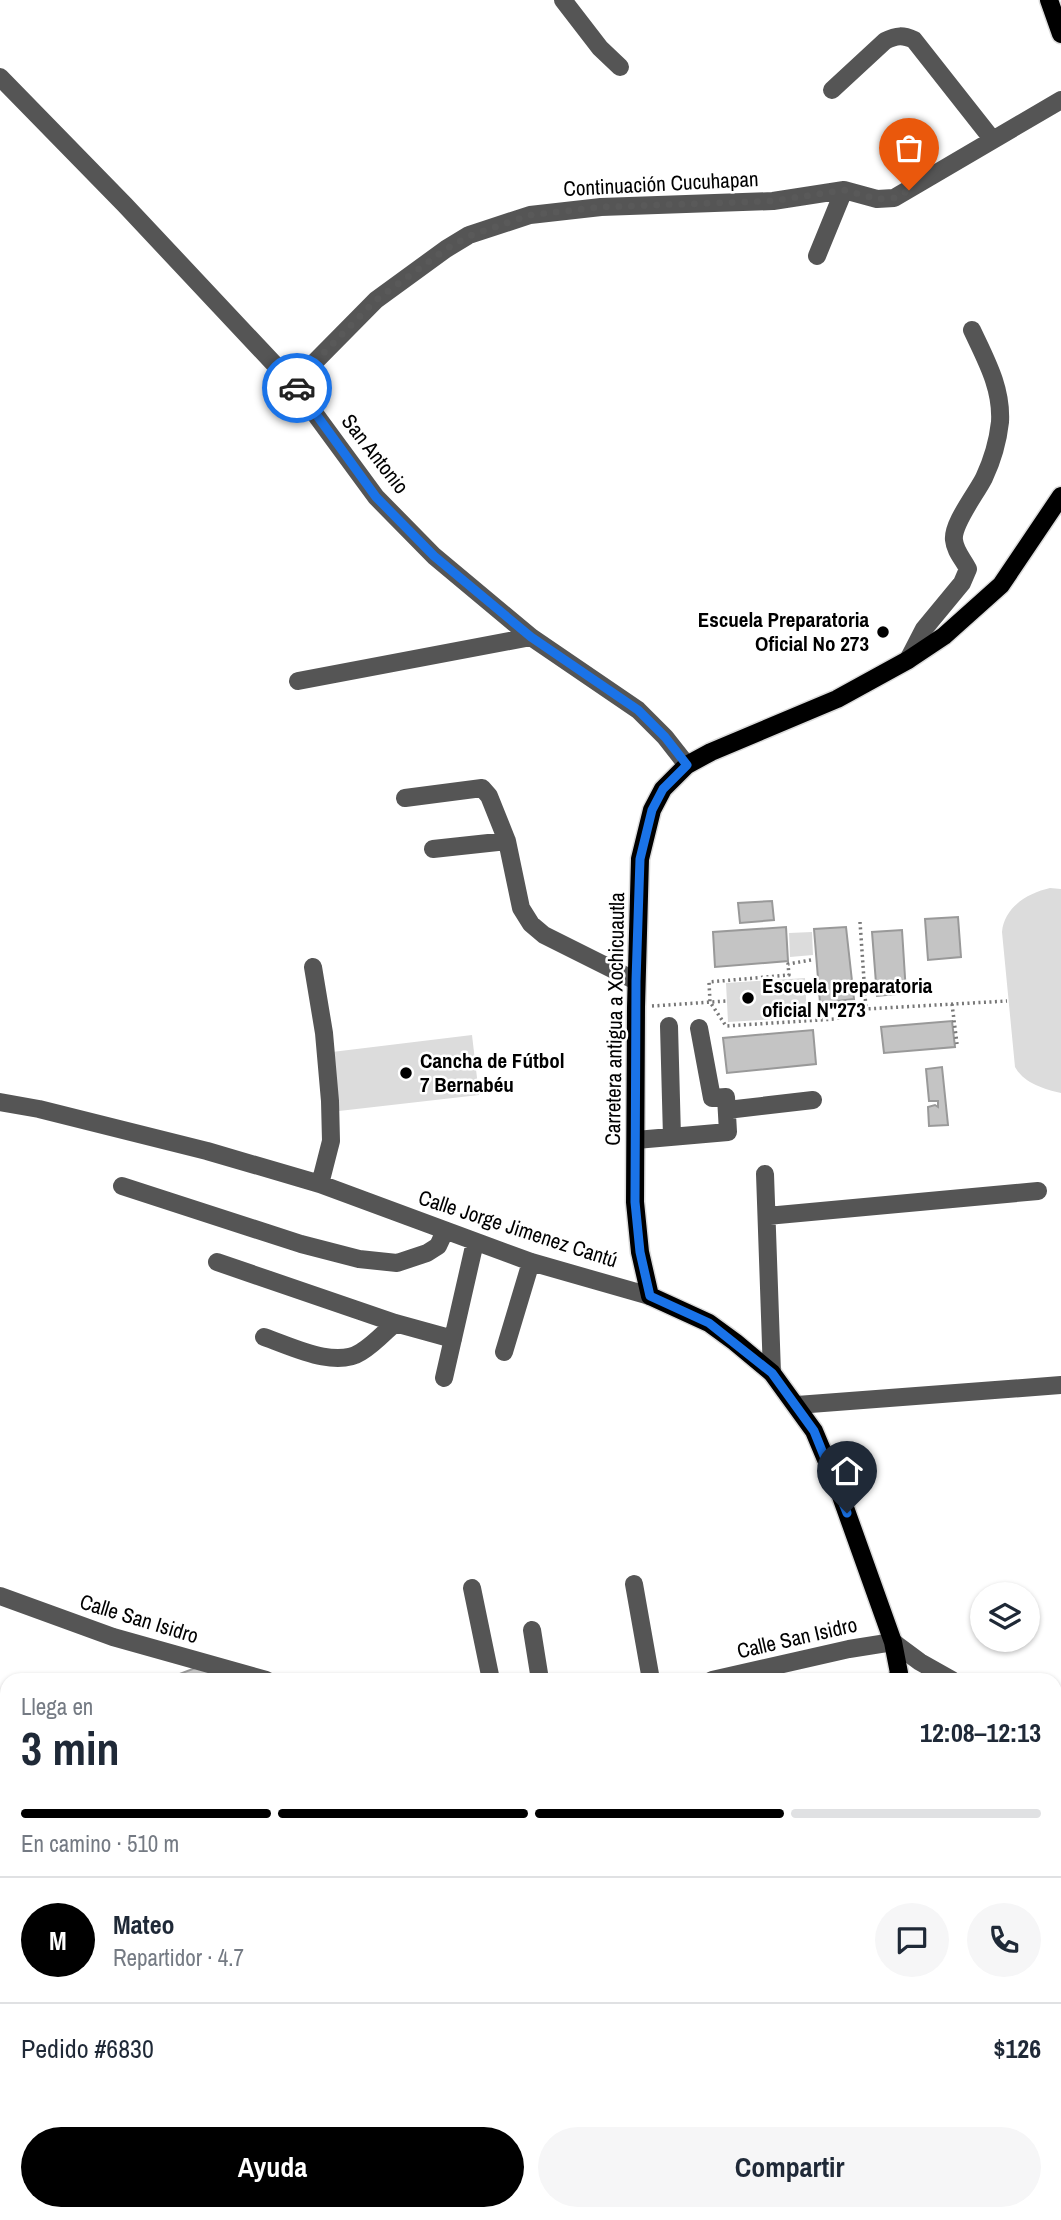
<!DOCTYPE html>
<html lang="es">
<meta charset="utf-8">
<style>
:root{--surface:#fff;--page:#f6f6f7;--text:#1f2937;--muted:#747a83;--line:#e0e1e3;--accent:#000}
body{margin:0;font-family:"Archivo Narrow",sans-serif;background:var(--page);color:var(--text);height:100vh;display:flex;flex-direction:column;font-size:26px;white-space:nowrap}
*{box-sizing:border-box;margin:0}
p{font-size:23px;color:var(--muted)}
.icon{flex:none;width:38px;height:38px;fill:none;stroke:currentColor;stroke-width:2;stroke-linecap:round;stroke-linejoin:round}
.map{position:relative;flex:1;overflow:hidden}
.sheet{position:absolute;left:0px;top:1673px;width:1062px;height:548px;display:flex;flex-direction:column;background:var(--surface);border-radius:21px 21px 0 0;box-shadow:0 2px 5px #0004}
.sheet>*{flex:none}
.fabs{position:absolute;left:970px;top:1582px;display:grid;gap:14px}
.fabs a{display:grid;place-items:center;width:70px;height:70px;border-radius:50%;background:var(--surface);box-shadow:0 2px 5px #0004;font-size:35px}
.pin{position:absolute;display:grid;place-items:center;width:60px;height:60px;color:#fff;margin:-72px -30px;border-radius:50% 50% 50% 0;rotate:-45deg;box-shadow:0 0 7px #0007}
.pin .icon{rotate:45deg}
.courier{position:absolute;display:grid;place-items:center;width:70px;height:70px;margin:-35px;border:5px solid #1a73e8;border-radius:50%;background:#fff;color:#222;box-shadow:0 2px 9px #0007}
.headline em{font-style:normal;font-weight:700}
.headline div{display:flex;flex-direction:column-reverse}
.headline{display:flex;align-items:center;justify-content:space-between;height:119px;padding:0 21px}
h1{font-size:46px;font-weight:700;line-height:52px}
.bar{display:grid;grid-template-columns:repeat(4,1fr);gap:10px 7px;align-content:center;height:84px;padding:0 21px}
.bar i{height:9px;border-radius:5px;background:var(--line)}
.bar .active{background:var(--accent)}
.bar p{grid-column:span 4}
.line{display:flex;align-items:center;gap:18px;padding:0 21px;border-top:2px solid var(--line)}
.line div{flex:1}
.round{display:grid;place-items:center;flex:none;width:74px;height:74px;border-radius:37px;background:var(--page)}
.primary-button{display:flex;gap:14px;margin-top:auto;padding:14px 21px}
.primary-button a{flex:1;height:80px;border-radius:42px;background:var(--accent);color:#fff;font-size:28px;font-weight:700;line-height:80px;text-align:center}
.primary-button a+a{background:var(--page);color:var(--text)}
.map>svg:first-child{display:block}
</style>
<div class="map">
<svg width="1061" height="2220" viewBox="0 0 1061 2220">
<rect width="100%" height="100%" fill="#fff"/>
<path fill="#dcdcdc" d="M1050 888 1061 889V1093C1044 1089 1024 1083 1015 1067L1002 932C1004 907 1028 893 1050 888Z
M812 932 813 955 790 957 789 933Z
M805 978 807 1017 728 1022 726 983Z
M472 1035 479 1095 339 1111 332 1052Z
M0 1722H7V1902H0Z
M1055 2082 1061 2083V2220H833L771 2214H1055Z"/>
<path fill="#c4c4c4" stroke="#999" stroke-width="2" d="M772 901 774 920 740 923 738 903Z
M958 917 961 957 928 960 925 919Z
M786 927 788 961 715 967 713 932Z
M846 927 854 999 820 1003 814 929Z
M902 930 906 993 877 996 872 932Z
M952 1021 955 1047 884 1053 881 1027Z
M813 1030 816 1064 727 1073 723 1038Z
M942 1067 948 1125 929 1126 928 1107 935 1105 938 1107V1101H929L926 1069Z
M203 1665 236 1673 229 1680H164Z
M1058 1966 1061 1967V2037L1055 2036V1983Z
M1055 2050 1061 2051V2083L1055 2082Z"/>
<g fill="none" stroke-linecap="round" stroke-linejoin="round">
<defs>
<path id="major" d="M1049 0 1061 34
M896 1680 899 1673 893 1642 838 1488 814 1431 772 1373 735 1342 709 1323 650 1296 640 1252 635 1202 636 1007 640 859 652 810 663 789 687 765 711 752 837 699 908 660 944 636 1001 585 1061 496
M706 2214V2220"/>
</defs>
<use href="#major" stroke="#dbdbdb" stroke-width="21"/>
<path stroke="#777" stroke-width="3.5" stroke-dasharray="2 3.5" stroke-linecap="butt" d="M860 922 866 1009
M811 960 788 964 789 975 709 982 710 1002 726 1026 835 1019 866 1009 1007 1001
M952 1004 957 1044
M652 1006 727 1001"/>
<path stroke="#555" stroke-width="18" d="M563 0 600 48 620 67
M0 77 125 205 293 384 376 497 434 556 531 637 638 710 665 737 687 765
M832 90 885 41C897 35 903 35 914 40L992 139
M817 256 844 190
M293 384 376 300 446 249 469 235 530 215 601 207 773 201 844 190 877 199 894 198 1061 100
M908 660 924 629 962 583 968 569C963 559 955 551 954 540 952 524 976 494 984 478 992 461 998 440 1000 422 1002 388 986 360 972 330
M298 681 531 637
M405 798 482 788 489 796 507 841 521 908 531 924 544 935 636 981
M433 849 507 841
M313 967 324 1033 330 1101 331 1141 320 1184
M669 1026 672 1137
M0 1102 39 1109 207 1151 320 1184 531 1262 650 1296
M727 1110 813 1100
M636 1140 728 1132 726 1097 712 1098 699 1028
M765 1174 772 1373
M122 1186 301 1244 359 1259 397 1263 427 1253 438 1246 445 1231
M767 1216 1038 1191
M217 1262 395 1323 453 1339
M264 1337C291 1346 335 1369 361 1352 373 1345 384 1333 395 1323
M504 1352 531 1262
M444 1378 475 1242
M797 1405 1061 1385
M634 1584 651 1680
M472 1588 491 1680
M0 1596 113 1637 266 1680
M532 1630 540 1680
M712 1680 849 1649 893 1642 920 1662 952 1680
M1055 1710 1061 1708
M1055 1741 1061 1744
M0 2196H7
M159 2214 162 2220
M706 2215 776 2220"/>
<use href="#major" stroke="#000" stroke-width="18"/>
</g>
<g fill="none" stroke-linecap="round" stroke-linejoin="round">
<path stroke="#595959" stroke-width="7" stroke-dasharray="0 12.6" d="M297 388 293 384 376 300 446 249 469 236 530 215 601 207 773 201 844 190 877 199 894 198 909 190"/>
<path stroke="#1a73e8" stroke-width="9" d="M297 388 376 497 434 556 531 637 638 710 665 737 687 765 663 789 652 810 640 859 636 981 635 1202 640 1252 650 1296 709 1323 772 1373 814 1431 847 1513"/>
</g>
<g fill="#000" stroke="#fff" stroke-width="2.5">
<circle cx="883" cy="632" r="7"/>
<circle cx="748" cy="998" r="7"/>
<circle cx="406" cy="1073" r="7"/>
</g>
<g text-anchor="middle" stroke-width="5" stroke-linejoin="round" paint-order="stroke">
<g font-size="21" fill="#000" stroke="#fff">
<text transform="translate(661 184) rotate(-3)" y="7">Continuación Cucuhapan</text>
<text transform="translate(375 454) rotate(52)" y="7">San Antonio</text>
<text transform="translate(615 1019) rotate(-89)" y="7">Carretera antigua a Xochicuautla</text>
<text transform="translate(518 1229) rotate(18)" y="7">Calle Jorge Jimenez Cantú</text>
<text transform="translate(139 1619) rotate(17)" y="7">Calle San Isidro</text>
<text transform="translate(797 1638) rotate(-13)" y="7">Calle San Isidro</text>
</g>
<g font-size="21" font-weight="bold" fill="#000" stroke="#fff" text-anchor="start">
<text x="869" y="627" text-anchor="end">Escuela Preparatoria<tspan x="869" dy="24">Oficial No 273</tspan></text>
<text x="762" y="993">Escuela preparatoria<tspan x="762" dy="24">oficial N"273</tspan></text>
<text x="420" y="1068">Cancha de Fútbol<tspan x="420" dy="24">7 Bernabéu</tspan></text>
</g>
</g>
</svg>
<div class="fabs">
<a><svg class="icon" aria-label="layers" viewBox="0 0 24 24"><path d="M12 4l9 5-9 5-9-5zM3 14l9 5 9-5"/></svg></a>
</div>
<div class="pin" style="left:909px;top:190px;background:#ea580c"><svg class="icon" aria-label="bag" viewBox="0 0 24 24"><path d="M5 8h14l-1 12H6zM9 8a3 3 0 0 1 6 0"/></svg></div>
<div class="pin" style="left:847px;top:1513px;background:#1f2937"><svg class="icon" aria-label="home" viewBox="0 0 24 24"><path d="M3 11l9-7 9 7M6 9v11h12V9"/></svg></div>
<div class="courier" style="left:297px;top:388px"><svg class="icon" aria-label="car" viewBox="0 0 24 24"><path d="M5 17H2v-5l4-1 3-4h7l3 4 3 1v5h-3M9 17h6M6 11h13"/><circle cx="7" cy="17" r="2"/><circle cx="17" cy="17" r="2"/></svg></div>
<section class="sheet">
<div class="headline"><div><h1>3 min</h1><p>Llega en</p></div><em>12:08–12:13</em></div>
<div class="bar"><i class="active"></i><i class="active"></i><i class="active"></i><i></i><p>En camino · 510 m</p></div>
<div class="line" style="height:126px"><b class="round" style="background:var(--accent);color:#fff">M</b><div><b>Mateo</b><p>Repartidor · 4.7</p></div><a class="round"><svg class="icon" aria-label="chat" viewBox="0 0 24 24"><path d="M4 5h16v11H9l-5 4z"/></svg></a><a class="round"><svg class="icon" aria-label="phone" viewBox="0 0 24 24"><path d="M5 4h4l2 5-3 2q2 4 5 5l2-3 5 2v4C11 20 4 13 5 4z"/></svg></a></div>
<div class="line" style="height:91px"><div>Pedido #6830</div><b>$126</b></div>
<div class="primary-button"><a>Ayuda</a><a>Compartir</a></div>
</section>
</div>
